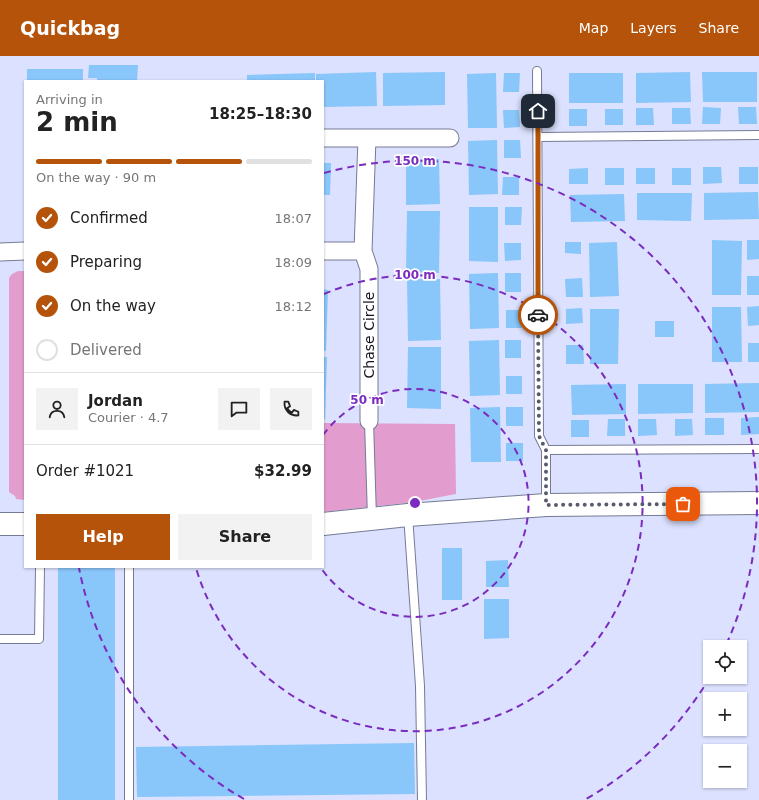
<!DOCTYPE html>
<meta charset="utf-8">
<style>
:root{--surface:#fff;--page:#f2f2f2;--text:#222;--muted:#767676;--line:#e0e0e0;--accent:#b45309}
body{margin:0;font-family:"DejaVu Sans",sans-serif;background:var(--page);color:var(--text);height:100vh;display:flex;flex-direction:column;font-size:15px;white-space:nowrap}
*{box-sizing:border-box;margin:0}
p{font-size:13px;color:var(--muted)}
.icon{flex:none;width:22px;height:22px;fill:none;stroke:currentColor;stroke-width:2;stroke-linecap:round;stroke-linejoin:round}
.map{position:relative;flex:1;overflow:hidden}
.drawer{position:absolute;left:24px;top:24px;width:300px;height:488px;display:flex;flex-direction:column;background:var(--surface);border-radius:0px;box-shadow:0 1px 3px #0004}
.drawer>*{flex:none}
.tools{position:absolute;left:703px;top:584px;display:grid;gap:8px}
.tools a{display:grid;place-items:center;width:44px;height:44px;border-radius:0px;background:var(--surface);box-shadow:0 1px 3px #0004;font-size:20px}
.pin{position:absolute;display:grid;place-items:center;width:34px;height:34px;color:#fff;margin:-17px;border-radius:8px;box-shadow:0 2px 6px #0006}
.courier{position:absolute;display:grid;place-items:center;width:40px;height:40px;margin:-20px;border:3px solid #b45309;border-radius:50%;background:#fff;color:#222;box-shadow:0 1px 5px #0007}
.head em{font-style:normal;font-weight:800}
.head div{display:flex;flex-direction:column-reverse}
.head{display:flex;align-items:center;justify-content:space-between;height:68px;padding:0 12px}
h1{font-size:26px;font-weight:800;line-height:30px}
.bar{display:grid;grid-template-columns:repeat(4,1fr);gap:6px 4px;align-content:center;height:48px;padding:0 12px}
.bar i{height:5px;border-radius:3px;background:var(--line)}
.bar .selected{background:var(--accent)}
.bar p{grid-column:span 4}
.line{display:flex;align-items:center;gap:10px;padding:0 12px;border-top:1px solid var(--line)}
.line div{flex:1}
.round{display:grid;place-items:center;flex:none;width:42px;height:42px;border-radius:0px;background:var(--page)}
ol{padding:0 12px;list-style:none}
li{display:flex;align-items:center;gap:12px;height:44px}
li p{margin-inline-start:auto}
li .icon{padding:4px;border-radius:50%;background:var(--accent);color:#fff;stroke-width:4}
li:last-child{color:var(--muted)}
li i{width:22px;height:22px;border:2px solid var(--line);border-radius:50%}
.button{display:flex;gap:8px;margin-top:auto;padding:8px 12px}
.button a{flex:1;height:46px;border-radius:0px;background:var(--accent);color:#fff;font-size:16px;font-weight:800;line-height:46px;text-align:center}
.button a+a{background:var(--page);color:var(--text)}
header{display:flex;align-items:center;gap:24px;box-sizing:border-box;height:56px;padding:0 20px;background:var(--accent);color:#fff}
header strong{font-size:19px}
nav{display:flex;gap:22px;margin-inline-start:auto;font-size:14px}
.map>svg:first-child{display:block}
</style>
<header>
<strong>Quickbag</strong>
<nav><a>Map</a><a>Layers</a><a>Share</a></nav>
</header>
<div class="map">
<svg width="759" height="744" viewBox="0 0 759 744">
<rect width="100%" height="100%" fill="#dbe1fe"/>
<path fill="#e29ccd" d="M18 215H25V444L16 443 15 440 9 436V222L12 218Z
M323 367 455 368 456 438 414 446 323 456Z"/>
<path fill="#89c6fa" d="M89 9H138L137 25H97V22H88Z
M27 13H83V25H27Z
M376 16 377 50 323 51V25H316V18Z
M445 16V49L383 50V17Z
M690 16 691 46 636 47V17Z
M702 16H757V46H703Z
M315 17V25H247V19Z
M496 17 497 72H468L467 18Z
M504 17H520L519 36H503Z
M569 17H623V47H569Z
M703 51 721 52 720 68H702Z
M738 51H756L757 68H739Z
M636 52H653L654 69H636Z
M672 52H690L691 68H672Z
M569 53H587V70H569Z
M605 53H623V69H605Z
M503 54H519L520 71 504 72Z
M497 84 498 138 469 139 468 85Z
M504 84H520L521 102H504Z
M439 103 440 148 406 149V104Z
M323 107H331L330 139H323Z
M703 111H721L722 127 703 128Z
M739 111H758V128H739Z
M588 112V128H569V113Z
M605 112H624V129H605Z
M636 112H655V128H636Z
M672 112H691V129H672Z
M503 121H519V139H502Z
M758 136 759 163 704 164V137Z
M637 137H692L691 165 637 164Z
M624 138 625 165 571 166 570 139Z
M469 151H498V206L469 205Z
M505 151H522L521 169H505Z
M407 155H440L439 217 406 216Z
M712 184 742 185 741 239H712Z
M747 184H759V203L747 204Z
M565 186H581V198L565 197Z
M617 186 619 240 590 241 589 187Z
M504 187H521V204L505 205Z
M498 217 499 272 470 273 469 218Z
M505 217H521V236H505Z
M747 220H759V239H747Z
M582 222 583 241H566L565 223Z
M407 223H440L441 284 408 285Z
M323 233 328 234 326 295 323 294Z
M759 250V269L748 270 747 251Z
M712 251H741L742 306H712Z
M582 252 583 267 566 268V253Z
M590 253H619L618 308H590Z
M506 254H522V272H506Z
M655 265H674V281H655Z
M499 284 500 339 470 340 469 285Z
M505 284H521V302H505Z
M748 287H759V306H748Z
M566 289H583L584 308H566Z
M408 291H441V353L407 352Z
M323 301H327L325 363H323Z
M506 320H522V338H506Z
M759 327V356L705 357V328Z
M626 328V358L572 359 571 329Z
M638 328H693V357L638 358Z
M500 351 501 406H471L470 352Z
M506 351H523V370H506Z
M759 361V378L741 379V362Z
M705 362H724V379H705Z
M608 363H625V380H607Z
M638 363H656L657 379 638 380Z
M675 363H692L693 379 675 380Z
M571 364H589V381H571Z
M506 387H523V405H506Z
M442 492H462V544H442Z
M508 504 509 531H486V505Z
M58 511H115V744H58Z
M484 543H509V582L484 583Z
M414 687 415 738 137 741 136 691Z"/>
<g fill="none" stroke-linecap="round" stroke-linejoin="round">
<defs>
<path id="service" d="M537 15 539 380 546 394V448
M538 81 759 79
M369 365 372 462
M546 394 759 393
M408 459 420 630 422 744
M129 511V744
M0 583H39L40 511"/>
<path id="minor" d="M323 82H450
M367 82 363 195 369 213V365
M323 195H363
M0 196 25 195"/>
<path id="secondary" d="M0 468H25
M323 468 408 459 546 449 759 447"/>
</defs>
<use href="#service" stroke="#767b95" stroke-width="10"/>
<use href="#minor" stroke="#767b95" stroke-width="19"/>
<use href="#secondary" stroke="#767b95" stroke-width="24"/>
<use href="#service" stroke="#fff" stroke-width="8"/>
<use href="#minor" stroke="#fff" stroke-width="17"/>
<use href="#secondary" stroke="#fff" stroke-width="22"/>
</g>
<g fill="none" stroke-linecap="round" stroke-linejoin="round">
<path stroke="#585b6c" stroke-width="4" stroke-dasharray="0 7.2" d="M538 259 539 380 546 394V449L683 448"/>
<path stroke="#b45309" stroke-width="5" d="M538 55V259"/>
</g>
<g fill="none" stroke="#7b2cbf" stroke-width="2" stroke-dasharray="7 5">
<path d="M323 379A114 114 0 1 1 321 512"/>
<path d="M324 238A228 228 0 1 1 196 512"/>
<path d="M710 621A342 342 0 0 1 586 743M244 743A342 342 0 0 1 79 512M324 117A342 342 0 0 1 726 589"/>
</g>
<g text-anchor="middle" stroke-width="3.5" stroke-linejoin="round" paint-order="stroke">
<g font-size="14" fill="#12131d" stroke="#fff">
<text transform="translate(369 279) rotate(-90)" y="5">Chase Circle</text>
</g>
</g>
<circle cx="415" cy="447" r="6" fill="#7b2cbf" stroke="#fff" stroke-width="2"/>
<g font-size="12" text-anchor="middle" font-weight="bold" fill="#7b2cbf" stroke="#fff" stroke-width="3.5" stroke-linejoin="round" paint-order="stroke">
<text x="415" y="109">150 m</text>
<text x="415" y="223">100 m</text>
<text x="367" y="348">50 m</text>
</g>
</svg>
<div class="tools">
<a><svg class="icon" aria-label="locate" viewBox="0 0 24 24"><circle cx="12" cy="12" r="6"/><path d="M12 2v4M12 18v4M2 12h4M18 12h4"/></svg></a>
<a>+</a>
<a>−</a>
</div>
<div class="pin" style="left:683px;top:448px;background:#ea580c"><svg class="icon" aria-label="bag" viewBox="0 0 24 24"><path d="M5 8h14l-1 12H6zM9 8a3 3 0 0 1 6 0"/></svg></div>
<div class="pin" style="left:538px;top:55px;background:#1f2937"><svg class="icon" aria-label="home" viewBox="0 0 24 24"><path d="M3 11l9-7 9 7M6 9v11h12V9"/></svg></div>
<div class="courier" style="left:538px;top:259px"><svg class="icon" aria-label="car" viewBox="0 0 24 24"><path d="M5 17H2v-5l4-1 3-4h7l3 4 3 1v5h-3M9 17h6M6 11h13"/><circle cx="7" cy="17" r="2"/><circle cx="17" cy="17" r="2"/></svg></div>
<section class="drawer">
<div class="head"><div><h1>2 min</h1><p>Arriving in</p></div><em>18:25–18:30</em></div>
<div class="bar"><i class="selected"></i><i class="selected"></i><i class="selected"></i><i></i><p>On the way · 90 m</p></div>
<ol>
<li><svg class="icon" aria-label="check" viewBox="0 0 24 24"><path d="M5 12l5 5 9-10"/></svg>Confirmed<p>18:07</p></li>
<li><svg class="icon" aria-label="check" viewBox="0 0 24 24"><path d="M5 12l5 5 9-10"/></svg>Preparing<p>18:09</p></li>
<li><svg class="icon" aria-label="check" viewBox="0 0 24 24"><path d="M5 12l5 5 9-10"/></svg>On the way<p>18:12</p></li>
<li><i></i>Delivered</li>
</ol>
<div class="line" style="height:72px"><a class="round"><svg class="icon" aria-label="person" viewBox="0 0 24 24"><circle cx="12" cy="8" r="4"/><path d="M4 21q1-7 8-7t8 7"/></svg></a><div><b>Jordan</b><p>Courier · 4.7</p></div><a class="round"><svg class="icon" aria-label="chat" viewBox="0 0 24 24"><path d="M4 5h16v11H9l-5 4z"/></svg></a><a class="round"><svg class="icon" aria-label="phone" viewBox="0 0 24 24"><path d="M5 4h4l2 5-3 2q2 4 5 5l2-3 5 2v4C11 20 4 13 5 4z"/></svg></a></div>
<div class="line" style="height:52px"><div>Order #1021</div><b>$32.99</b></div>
<div class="button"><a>Help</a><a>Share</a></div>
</section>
</div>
